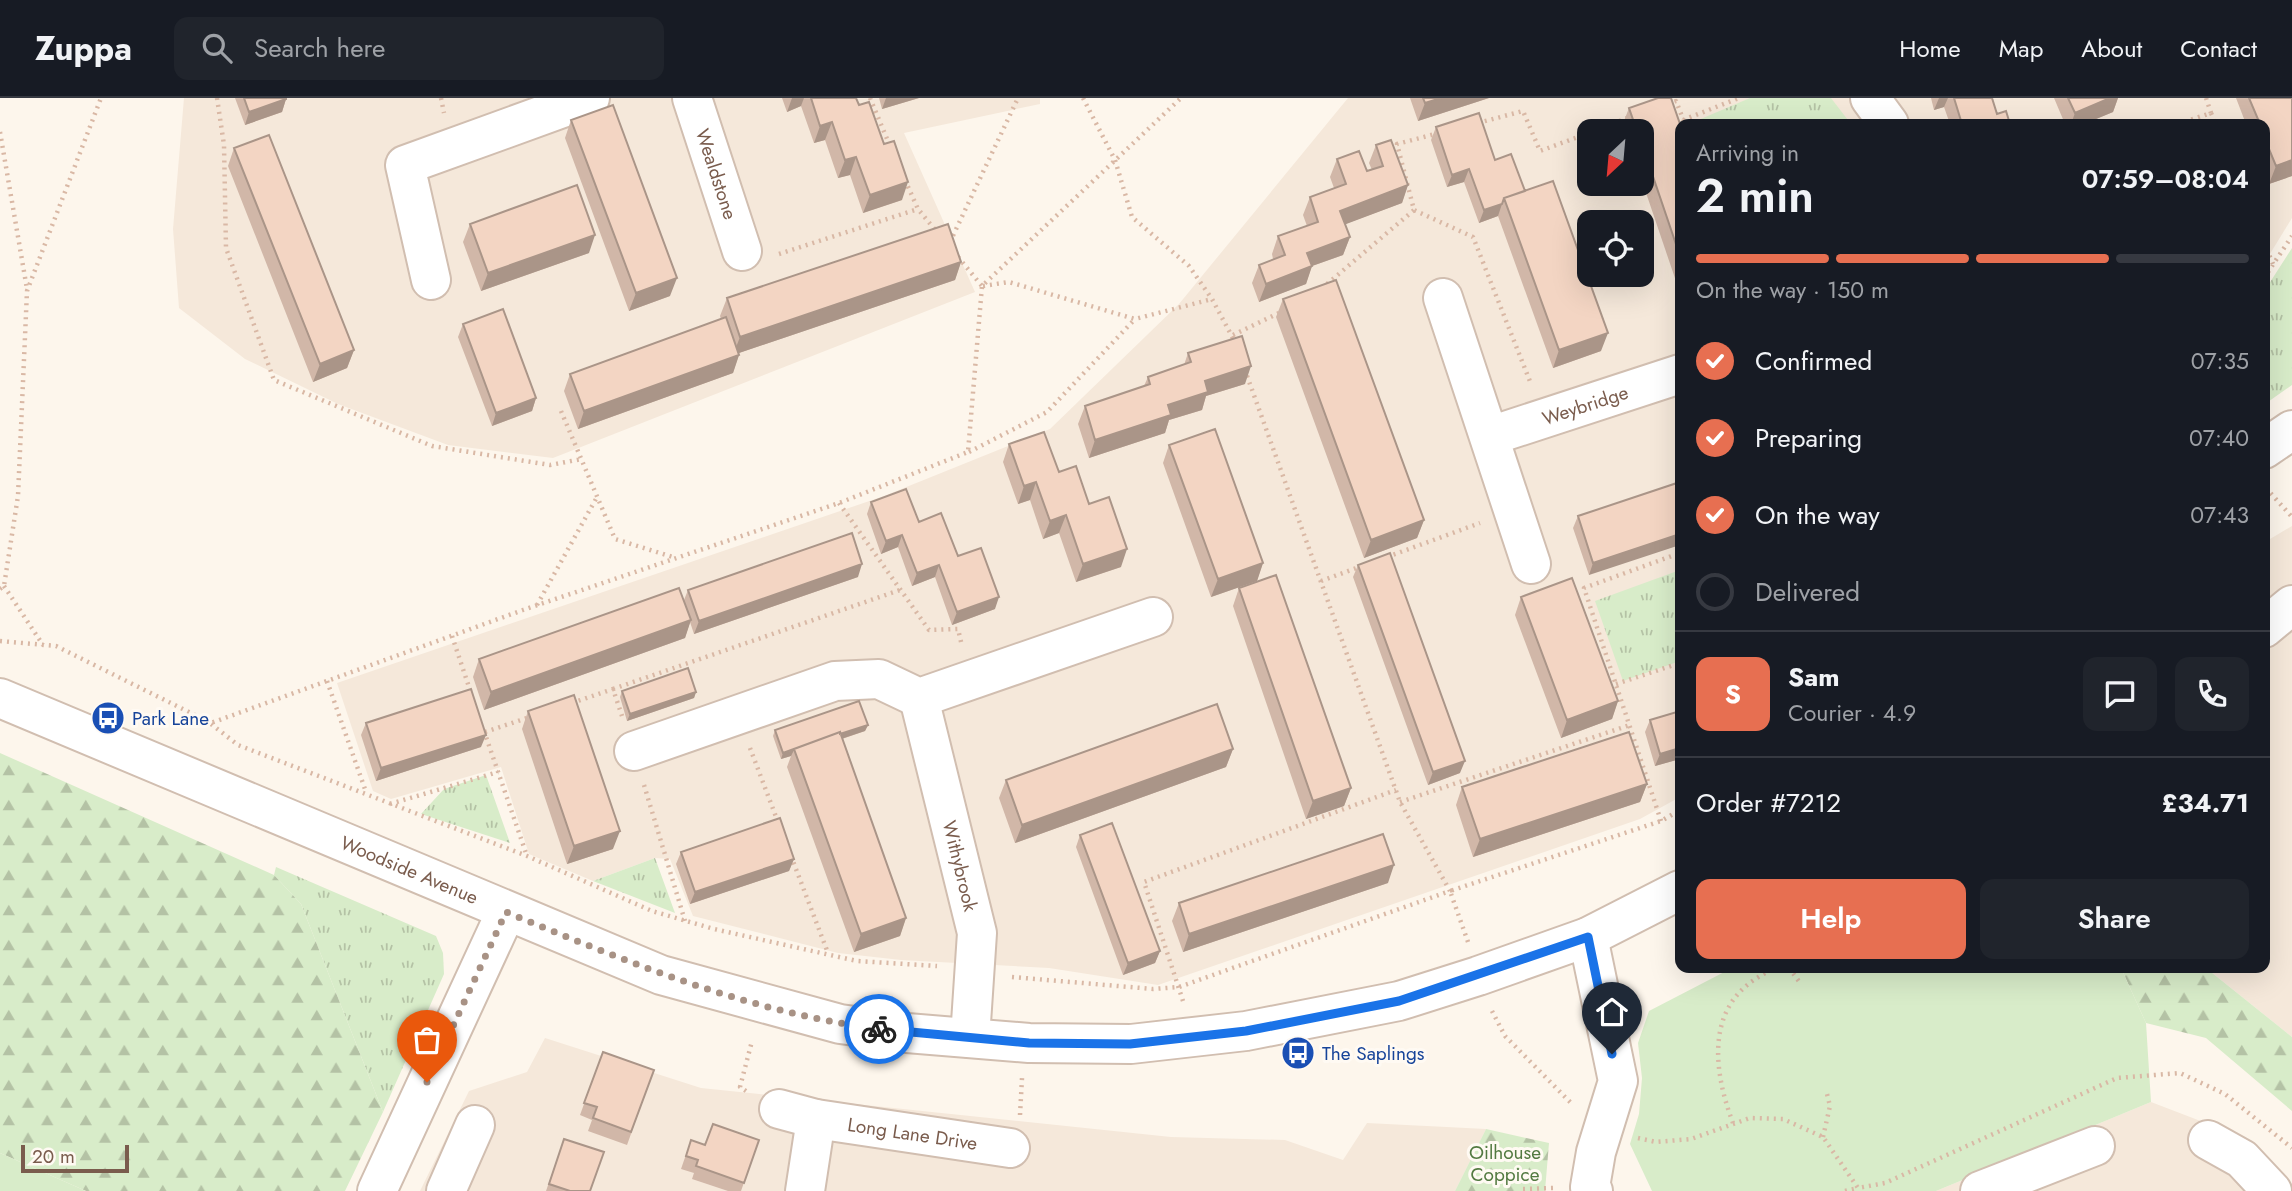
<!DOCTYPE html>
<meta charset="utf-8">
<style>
:root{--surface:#171b24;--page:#20242c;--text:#f1f3f6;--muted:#9ea1a6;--line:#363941;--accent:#e76f51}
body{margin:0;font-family:Jost,sans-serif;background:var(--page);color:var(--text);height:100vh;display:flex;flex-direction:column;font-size:26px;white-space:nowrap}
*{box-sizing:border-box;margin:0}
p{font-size:23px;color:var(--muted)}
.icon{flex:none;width:38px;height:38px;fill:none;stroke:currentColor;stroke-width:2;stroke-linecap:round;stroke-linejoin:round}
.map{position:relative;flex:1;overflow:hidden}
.drawer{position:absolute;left:1675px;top:21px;width:595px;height:854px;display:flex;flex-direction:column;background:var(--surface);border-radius:14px;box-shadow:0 7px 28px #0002}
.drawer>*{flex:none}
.needle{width:46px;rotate:206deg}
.buttons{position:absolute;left:1577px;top:21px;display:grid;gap:14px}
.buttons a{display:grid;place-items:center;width:77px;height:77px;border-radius:14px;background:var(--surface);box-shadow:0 7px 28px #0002;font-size:35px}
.scale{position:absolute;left:21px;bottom:18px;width:108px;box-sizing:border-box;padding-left:7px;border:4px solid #7a5c4d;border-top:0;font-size:19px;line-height:24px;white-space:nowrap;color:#7a5c4d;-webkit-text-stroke:5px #fffaf3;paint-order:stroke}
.pin{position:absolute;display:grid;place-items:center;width:60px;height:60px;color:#fff;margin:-72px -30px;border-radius:50% 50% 50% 0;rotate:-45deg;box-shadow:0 0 7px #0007}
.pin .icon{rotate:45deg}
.courier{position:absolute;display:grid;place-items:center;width:70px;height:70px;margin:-35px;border:5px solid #1a73e8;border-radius:50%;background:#fff;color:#222;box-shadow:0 2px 9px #0007}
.headline em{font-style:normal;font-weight:600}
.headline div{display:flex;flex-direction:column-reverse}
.headline{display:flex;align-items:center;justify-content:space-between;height:119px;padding:0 21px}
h1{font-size:46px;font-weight:600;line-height:52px}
.bar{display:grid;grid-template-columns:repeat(4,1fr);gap:10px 7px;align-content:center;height:84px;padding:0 21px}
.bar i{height:9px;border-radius:5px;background:var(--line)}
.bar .selected{background:var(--accent)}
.bar p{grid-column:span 4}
.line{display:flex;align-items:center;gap:18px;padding:0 21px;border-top:2px solid var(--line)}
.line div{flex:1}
.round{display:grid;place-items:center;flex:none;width:74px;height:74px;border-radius:14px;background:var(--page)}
ol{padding:0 21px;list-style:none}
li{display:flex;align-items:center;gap:21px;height:77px}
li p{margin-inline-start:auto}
li .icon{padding:7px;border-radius:50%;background:var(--accent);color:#fff;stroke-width:4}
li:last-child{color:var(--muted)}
li i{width:38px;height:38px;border:4px solid var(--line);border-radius:50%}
.primary-button{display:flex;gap:14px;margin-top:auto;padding:14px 21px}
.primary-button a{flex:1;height:80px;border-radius:14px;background:var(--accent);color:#fff;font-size:28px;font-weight:600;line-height:80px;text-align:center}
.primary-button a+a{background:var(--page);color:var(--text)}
header{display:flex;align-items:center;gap:42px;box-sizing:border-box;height:98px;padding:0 35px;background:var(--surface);border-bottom:2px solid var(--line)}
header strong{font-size:33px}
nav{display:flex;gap:38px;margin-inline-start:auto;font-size:24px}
.search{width:490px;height:63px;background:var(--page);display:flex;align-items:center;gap:18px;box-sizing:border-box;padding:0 24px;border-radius:14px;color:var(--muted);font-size:26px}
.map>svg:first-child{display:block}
</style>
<header>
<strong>Zuppa</strong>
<div class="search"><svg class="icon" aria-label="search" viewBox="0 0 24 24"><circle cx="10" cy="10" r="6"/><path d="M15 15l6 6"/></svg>Search here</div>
<nav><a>Home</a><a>Map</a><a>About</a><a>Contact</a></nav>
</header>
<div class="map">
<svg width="2292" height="1093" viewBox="0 0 2292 1093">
<defs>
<pattern id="grass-tufts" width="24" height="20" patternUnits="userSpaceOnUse" patternTransform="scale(1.75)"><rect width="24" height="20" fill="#d8ecc9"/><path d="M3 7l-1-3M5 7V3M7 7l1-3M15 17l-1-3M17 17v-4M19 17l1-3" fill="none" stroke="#b4c2a5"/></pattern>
<pattern id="forest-firs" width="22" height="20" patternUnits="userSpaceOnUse" patternTransform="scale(1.75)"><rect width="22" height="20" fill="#d8ecc9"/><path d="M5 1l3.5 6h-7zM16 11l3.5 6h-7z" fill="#b4c2a5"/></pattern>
</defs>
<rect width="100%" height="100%" fill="#fdf6ec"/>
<path fill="#f5e8da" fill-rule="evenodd" d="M184 0H1040V6L904 35 975 194 553 360 448 347 338 306 245 261 179 210 173 131Z
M1348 0H2292V120L2265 164 2264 26H1680V699L1640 721 1158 887 1049 870 901 862 838 855 693 818 670 761 655 760 593 783 529 756 501 669 391 701 373 693 337 585 884 398 1050 331 1179 206ZM1589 33H1642V86H1589ZM1589 124H1642V177H1589Z
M2292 428V939L2206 870H2264L2265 444Z
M545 940 701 990 1171 1039 1285 1042 1343 1062 1367 1025 1486 1031 1455 1093H420L469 993 527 974Z
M2151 1004 2224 1032 2289 1093H1936Z"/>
<path fill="url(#grass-tufts)" d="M1750 0H1831L1851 26H1689Z
M2292 150V287L2265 306V192Z
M1680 472V563L1623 583 1595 503Z
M486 677 510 745 421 716 444 691Z
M655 760 675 815 593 783Z
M276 769 436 838 443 855 444 876 383 1014 301 806 274 777Z"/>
<path fill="url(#forest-firs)" d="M0 655 274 777 301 806 383 1014 345 1093H86L0 1055Z
M2121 870H2206L2292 939V1013L2206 940 2146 925Z
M1486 1031 1549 1045 1545 1093H1455Z"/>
<path fill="#d8ecc9" d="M1732 870H2121L2146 925 2151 1004 1936 1093H1652L1630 1046 1639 1016 1642 980 1638 945 1649 913Z
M0 1055 86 1093H0Z"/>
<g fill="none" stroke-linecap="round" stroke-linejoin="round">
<defs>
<g id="minor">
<path id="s1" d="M692 0 742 153"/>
<path d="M1870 0 1889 26"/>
<path d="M431 182 405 67 590 0"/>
<path d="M1443 200 1531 466"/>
<path id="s2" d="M1490 338 1680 276"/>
<path d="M2264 351 2292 332"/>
<path d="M2264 530 2292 507"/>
<path id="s3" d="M0 600 661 877 840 926 907 935 1029 945 1131 946 1246 933 1399 903 1478 878 1588 839 1680 792"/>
<path id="s4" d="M919 600 977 835 970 940"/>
<path d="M634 653 835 583 879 581 919 600 1153 519"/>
<path d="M1588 839 1618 983 1596 1054 1590 1089 1593 1093"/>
<path id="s5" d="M779 1011 816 1021 1010 1050"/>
<path d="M2208 1042 2242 1061 2272 1093"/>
<path d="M377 1093 506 814"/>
<path d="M446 1093 475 1027"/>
<path d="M805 1093 816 1021"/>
<path d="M1980 1093 2095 1048"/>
</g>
</defs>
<use href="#minor" stroke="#d1beb0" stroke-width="42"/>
<path stroke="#d9b8a5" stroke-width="4.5" stroke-dasharray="2 5" stroke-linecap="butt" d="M217 0 224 47 226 150 274 282 432 348 550 367 582 361
M441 0 444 15
M870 0 890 48
M1083 0 1115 62 1132 119 1189 168 1212 201 1235 244
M2206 0 2211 15
M1668 6 1676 3 1685 26
M1683 22 1739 0
M1478 25 1523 13 1540 53 1589 35
M2178 26 2211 15 2216 26
M1593 33 1630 19
M0 34 27 191
M1439 35 1397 46 1414 112 1473 139 1531 286
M905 82 918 111 936 133
M950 144 1018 0
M2264 145 2273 166
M779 156 918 111
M958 159 982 188
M2264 180 2292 138
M1327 186 1414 112
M983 188 1009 184 1135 221 1212 201
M1233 237 1281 214
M561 313 615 441 676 460
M969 354 1047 314 1135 221
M2266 390 2292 419
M839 405 929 532 958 531 962 548
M1387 459 1480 425
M1321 483 1362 468
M4 488 43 547
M0 491 4 488 18 398 27 193 101 0
M537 507 597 399
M452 538 471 595
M0 543 56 548 211 625 523 512 839 405 968 354 982 188 1181 0
M327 583 366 694
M1616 586 1680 565
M613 591 900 492
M572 605 613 591 622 618
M211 626 238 647 527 758 652 813 714 831 857 863 937 868
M484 633 527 758
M485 634 530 619
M750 650 778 724
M644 687 685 823
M1400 704 1630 627
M390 706 498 674
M1661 723 1584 490 1680 455
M791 758 828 855
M1468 844 1450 793 1661 723 1680 712
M1789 870 1801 886
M1012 879 1153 891 1179 889 1450 793 1400 704 1246 275
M1183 903 1144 784 1396 692
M1492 913 1505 938 1572 1006
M746 993 740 989 752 943
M1020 1017 1022 980
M1733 1025C1717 983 1705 923 1746 888 1754 881 1764 876 1773 870
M1823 1039 1830 1008 1827 996
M1638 1040 1656 1044 1691 1041 1750 1020 1783 1021 1823 1039 1858 1090 1885 1085 2117 980 2180 975 2225 996 2292 1050
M1523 1091 1554 1090
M1845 1093 1858 1090"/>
<use href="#minor" stroke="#fff" stroke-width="38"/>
</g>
<path fill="#d1b7a8" d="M235 0H286V1L282 14 245 27Z
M782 0H856L902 102 863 115 850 77 838 80 825 42 814 45 801 8 787 14Z
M879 0H919L882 11Z
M1410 0H1489L1418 23Z
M1931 0H1992L1997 16 2010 26H1950L1944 9 1934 12Z
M2054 0H2118L2113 14 2084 26H2065Z
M2236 0H2292V78L2269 86 2264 74V26H2246Z
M1629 10 1680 26V195L1642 83V33H1624L1622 28Z
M571 22 670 198 629 213 565 40Z
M1436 29 1495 62 1525 93 1601 253 1553 270 1498 118 1479 125 1464 84 1447 89 1431 42Z
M1376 47 1408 87 1402 105 1345 126 1350 139 1343 157 1312 168 1306 186 1259 204 1252 185 1259 167 1273 161 1272 156 1278 138 1307 128 1303 117 1310 99 1334 90 1330 79 1337 61 1367 73 1372 72 1369 65Z
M234 50 354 252 347 270 313 284 228 68Z
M470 126 589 155 481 193 463 144Z
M961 164 955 182 739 255V257L733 275 578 331 564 293 570 276 721 221 720 218 727 200Z
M1283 201 1424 422 1417 440 1364 460 1276 219Z
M463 226 536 300 532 313 492 328 458 239Z
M1188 255 1245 286 1206 298 1202 312 1169 322 1165 335 1089 360 1078 326 1085 308 1144 288 1148 279 1184 267Z
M1009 346 1059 374 1089 406 1121 469 1076 484 1059 435 1043 441 1030 402 1018 406 1003 364Z
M1169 347 1263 465 1257 483 1211 499 1163 365Z
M1680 384 1589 477 1573 430 1578 418Z
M871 404 919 424 958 458 995 511 952 527 935 479 912 488 898 449 881 456 867 416Z
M1358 467 1460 675 1428 687 1353 479Z
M858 479 694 536 690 524 685 540 484 612 473 579 479 561 684 502 688 492Z
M1239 490 1351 690 1344 708 1306 721 1233 508Z
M1521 499 1618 603 1612 621 1561 640 1515 517Z
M622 593 696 594 694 600 627 623 620 599Z
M528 613 613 751 567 766 522 631Z
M1680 613V661L1655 668 1645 634 1650 622Z
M366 625 481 649 376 683 361 637Z
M868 627 865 633 842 641 906 820 900 838 854 854 787 669 791 658 781 661 773 638 775 632Z
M1233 651 1226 669 1015 745 999 700 1006 682Z
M1647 686 1640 704 1473 759 1456 707 1462 689Z
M1080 737 1160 853 1155 865 1123 877 1076 749Z
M681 754 794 761 789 773 690 806 676 766Z
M1388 785 1183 854 1172 823 1179 805Z
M603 954 654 972 627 1047 588 1033 592 1022 580 1017Z
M564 1041 590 1093H546Z
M691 1042 705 1047 759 1042 741 1093H728L692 1081 694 1075 681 1071Z"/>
<path fill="#aa9588" d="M792 0H804L801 8 787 14Z
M886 0H919L882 11Z
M1441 0H1489L1418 23 1425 5Z
M1939 0H1948L1944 9 1934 12Z
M2110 0H2118L2113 14 2084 26H2071L2075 15Z
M286 1 282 14 245 27 249 14Z
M832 24 825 42 814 45 820 28Z
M856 59 850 77 838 80 845 62Z
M2292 62V78L2269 86 2276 68Z
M1469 71 1464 84 1447 89 1452 77Z
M908 84 902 102 863 115 870 97Z
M1408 87 1402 105 1333 131 1340 113Z
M1502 106 1498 118 1479 125 1484 112Z
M595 137 589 155 481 193 488 175Z
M1350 139 1343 157 1312 168 1306 186 1259 204 1266 186 1307 155Z
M961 164 955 182 733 257 740 239Z
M677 180 670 198 629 213 636 195Z
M1608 235 1601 253 1553 270 1559 252Z
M354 252 347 270 313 284 320 266Z
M739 257 733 275 578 331 584 313Z
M1251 268 1245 286 1206 298 1202 312 1169 322 1165 335 1089 360 1095 342 1168 307 1205 283Z
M536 300 532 313 492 328 496 315Z
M1036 384 1030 402 1018 406 1024 388Z
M1066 417 1059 435 1043 441 1050 423Z
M1424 422 1417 440 1364 460 1371 442Z
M1680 436V447L1589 477 1593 465Z
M902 437 898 449 881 456 886 443Z
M1127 451 1121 469 1076 484 1083 466Z
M1263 465 1257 483 1211 499 1218 481Z
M862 466 858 479 694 536 699 523Z
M939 467 935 479 912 488 917 475Z
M999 499 995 511 952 527 957 514Z
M691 522 685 540 484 612 491 594Z
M696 594 694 600 627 623 630 616Z
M1618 603 1612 621 1561 640 1567 622Z
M868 627 865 633 796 656 794 651Z
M486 637 481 649 376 683 381 670Z
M1680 650V661L1655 668 1660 656Z
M1233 651 1226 669 1015 745 1022 727Z
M794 652 791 658 781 661 783 655Z
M1465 663 1460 675 1428 687 1433 674Z
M1647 686 1640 704 1473 759 1480 741Z
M1351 690 1344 708 1306 721 1313 703Z
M620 733 613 751 567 766 574 748Z
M794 761 789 773 690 806 695 794Z
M1394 767 1388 785 1183 854 1189 836Z
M906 820 900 838 854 854 861 836Z
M1160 853 1155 865 1123 877 1128 865Z"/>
<path fill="#f3d5c3" stroke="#aa9588" stroke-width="2" d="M244 0H286V1L249 14Z
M811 0H856L859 7 869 4 884 46 894 43 908 84 870 97 856 59 845 62 832 24 820 28Z
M1423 0H1441L1425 5Z
M1658 0H1671L1680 26V158L1642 46V33H1637L1629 10Z
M1954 0H1992L1997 16 2006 13 2010 26H1962Z
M2068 0H2110L2075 15Z
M2249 0H2292V62L2276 68 2264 39V26H2260Z
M613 7 677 180 636 195 571 22Z
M1479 15 1495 62 1511 56 1525 93 1504 100 1502 106 1484 112 1469 71 1452 77 1436 29Z
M269 37 354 252 320 266 234 50Z
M1391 42 1408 87 1340 113 1350 139 1307 155 1312 168 1266 186 1259 167 1285 157 1278 138 1318 124 1310 99 1346 86 1337 61 1359 53 1367 73 1383 68 1376 47Z
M1553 83 1608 235 1559 252 1504 100Z
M577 87 595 137 488 175 470 126Z
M948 126 961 164 740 239 727 200Z
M1336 182 1424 422 1371 442 1283 201Z
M503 211 536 300 496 315 463 226Z
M726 219 739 257 584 313 570 276Z
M1242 238 1251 268 1205 283 1208 294 1168 307 1171 317 1095 342 1085 308 1150 286 1148 279 1191 264 1188 255Z
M1215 331 1263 465 1218 481 1169 347Z
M1044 334 1059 374 1076 368 1089 406 1109 399 1127 451 1083 466 1066 417 1050 423 1036 384 1024 388 1009 346Z
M1680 384V436L1593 465 1578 418Z
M906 391 919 424 941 415 958 458 981 450 999 499 957 514 939 467 917 475 902 437 886 443 871 404Z
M852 435 862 466 699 523 688 492Z
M1390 455 1465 663 1433 674 1358 467Z
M1276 477 1351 690 1313 703 1239 490Z
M1572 480 1618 603 1567 622 1521 499Z
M679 490 691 522 491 594 479 561Z
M688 570 696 594 630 616 622 593Z
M471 591 486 637 381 670 366 625Z
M574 597 620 733 574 748 528 613Z
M859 603 868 627 840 636V634L783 655 775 632Z
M1217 606 1233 651 1022 727 1006 682Z
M1680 613V650L1660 656 1650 622Z
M840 634 906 820 861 836 794 651Z
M1629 634 1647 686 1480 741 1462 689Z
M780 720 794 761 695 794 681 754Z
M1112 725 1160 853 1128 865 1080 737Z
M1383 736 1394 767 1189 836 1179 805Z
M603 954 654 972 631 1034 593 1020 597 1009 584 1005Z
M713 1026 759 1042 744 1085 696 1068 698 1062 686 1058 691 1042 705 1047Z
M564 1041 604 1054 590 1093H570L549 1086Z"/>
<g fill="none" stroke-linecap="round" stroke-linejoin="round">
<path stroke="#a89285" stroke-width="7" stroke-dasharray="0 12.6" d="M427 984 506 814C628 864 747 914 879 931"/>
<path stroke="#1a73e8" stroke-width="9" d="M879 931 1029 945 1130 946 1246 933 1399 903 1588 839 1612 956"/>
</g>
<defs>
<symbol id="bus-disc" viewBox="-11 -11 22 22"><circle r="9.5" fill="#1a4fb4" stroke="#fffaf3"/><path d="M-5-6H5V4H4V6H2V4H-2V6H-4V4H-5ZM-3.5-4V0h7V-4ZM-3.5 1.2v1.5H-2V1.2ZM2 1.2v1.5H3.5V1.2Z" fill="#fff"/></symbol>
</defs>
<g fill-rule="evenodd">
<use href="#bus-disc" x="89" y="601" width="38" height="38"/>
<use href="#bus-disc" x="1279" y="936" width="38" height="38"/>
</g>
<g text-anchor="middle" stroke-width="6" stroke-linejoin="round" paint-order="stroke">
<g font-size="19" fill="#7a5c4d" stroke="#fffaf3">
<text dy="7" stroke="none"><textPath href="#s1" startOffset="80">Wealdstone</textPath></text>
<text dy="7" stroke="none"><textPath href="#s2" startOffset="100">Weybridge</textPath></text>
<text dy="7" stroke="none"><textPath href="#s4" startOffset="173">Withybrook</textPath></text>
<text dy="7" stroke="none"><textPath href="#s3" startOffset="444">Woodside Avenue</textPath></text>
<text dy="7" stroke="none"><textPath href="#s5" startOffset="136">Long Lane Drive</textPath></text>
</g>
<g font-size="19" fill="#164399" stroke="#fffaf3" text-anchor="start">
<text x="132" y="627">Park Lane</text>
<text x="1322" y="962">The Saplings</text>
</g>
<g font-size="19" fill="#537a41" stroke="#fffaf3">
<text x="1505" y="1061">Oilhouse<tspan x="1505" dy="22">Coppice</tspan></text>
</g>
</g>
</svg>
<div class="buttons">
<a><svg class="needle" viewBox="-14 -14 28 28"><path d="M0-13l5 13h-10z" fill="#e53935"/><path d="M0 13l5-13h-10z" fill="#9ea1a6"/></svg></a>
<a><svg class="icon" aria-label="locate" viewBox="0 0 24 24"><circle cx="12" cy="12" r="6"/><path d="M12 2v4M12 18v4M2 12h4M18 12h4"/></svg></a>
</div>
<div class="scale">20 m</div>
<div class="pin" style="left:427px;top:984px;background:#ea580c"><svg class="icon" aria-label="bag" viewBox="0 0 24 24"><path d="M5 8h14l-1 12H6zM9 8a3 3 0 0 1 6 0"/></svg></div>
<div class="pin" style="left:1612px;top:956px;background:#1f2937"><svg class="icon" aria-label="home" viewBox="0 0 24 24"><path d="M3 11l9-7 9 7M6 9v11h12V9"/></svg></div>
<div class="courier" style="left:879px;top:931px"><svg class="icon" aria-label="bike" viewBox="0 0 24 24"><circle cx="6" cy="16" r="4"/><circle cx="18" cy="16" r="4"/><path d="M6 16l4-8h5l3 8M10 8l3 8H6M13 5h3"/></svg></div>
<section class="drawer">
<div class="headline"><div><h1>2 min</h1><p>Arriving in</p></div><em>07:59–08:04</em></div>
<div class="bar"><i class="selected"></i><i class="selected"></i><i class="selected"></i><i></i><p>On the way · 150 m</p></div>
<ol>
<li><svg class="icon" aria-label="check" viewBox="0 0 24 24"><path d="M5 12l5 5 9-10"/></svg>Confirmed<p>07:35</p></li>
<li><svg class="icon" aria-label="check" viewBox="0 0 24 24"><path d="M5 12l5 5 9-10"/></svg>Preparing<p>07:40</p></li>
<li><svg class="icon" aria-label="check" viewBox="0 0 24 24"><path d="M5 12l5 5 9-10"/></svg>On the way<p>07:43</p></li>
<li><i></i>Delivered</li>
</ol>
<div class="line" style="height:126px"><b class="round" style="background:var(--accent);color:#fff">S</b><div><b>Sam</b><p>Courier · 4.9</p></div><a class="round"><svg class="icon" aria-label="chat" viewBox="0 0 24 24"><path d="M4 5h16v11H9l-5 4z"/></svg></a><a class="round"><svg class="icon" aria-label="phone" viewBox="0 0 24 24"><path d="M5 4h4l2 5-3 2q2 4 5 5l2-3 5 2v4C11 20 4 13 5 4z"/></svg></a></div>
<div class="line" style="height:91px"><div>Order #7212</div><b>£34.71</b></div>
<div class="primary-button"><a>Help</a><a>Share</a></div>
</section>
</div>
